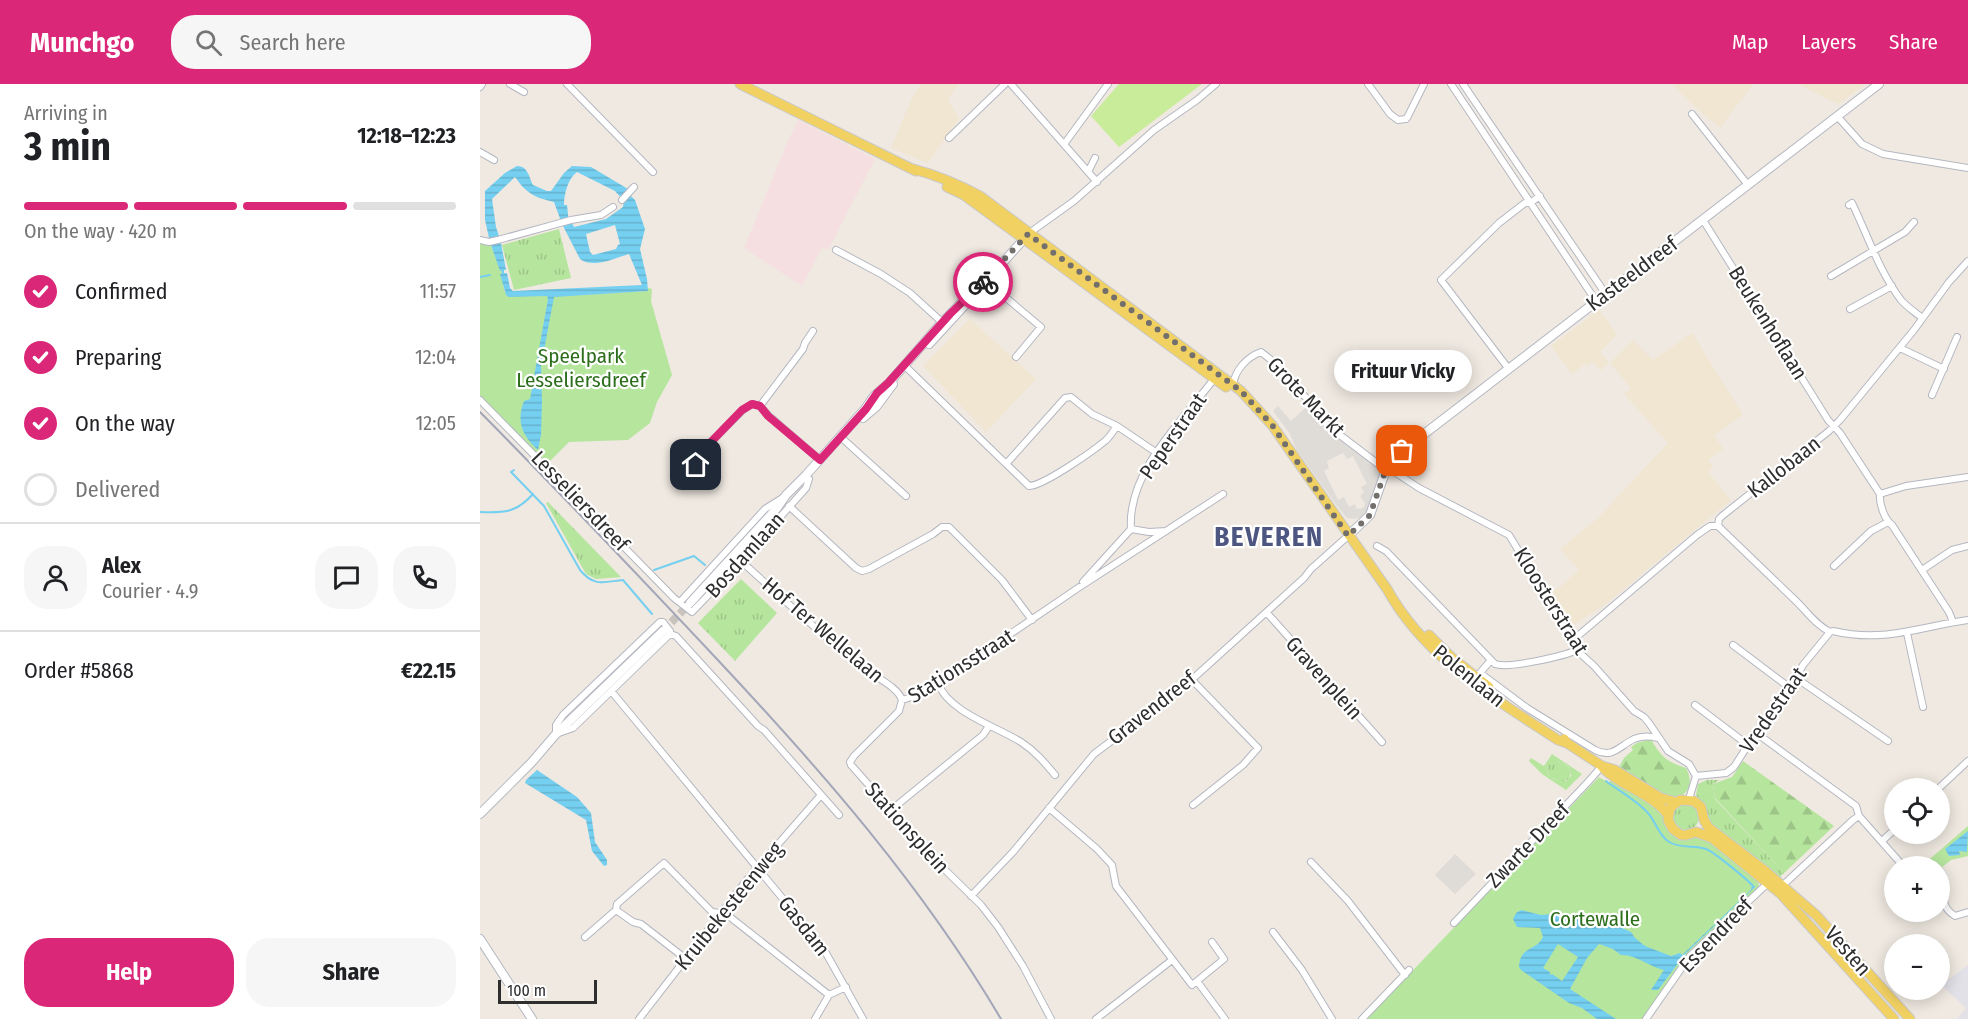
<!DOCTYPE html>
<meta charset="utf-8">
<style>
:root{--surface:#fff;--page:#f6f6f6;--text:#202124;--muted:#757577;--line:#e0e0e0;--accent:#db2777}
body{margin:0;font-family:"Fira Sans Condensed",sans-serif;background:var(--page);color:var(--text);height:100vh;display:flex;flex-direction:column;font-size:22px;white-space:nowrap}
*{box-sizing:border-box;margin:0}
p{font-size:20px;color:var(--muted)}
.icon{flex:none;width:33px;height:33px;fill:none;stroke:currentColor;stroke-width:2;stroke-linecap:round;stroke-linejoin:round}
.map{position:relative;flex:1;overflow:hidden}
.details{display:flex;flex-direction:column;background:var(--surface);width:480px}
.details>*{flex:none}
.buttons{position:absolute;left:1404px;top:694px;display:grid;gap:12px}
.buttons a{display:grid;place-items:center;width:66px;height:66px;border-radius:50%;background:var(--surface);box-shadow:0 3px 15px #0003;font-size:30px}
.scale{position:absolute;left:18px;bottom:15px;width:99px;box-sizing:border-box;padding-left:6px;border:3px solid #2e2e2e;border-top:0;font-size:16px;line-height:21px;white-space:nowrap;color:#2e2e2e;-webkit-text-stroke:4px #fff;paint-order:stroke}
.pin{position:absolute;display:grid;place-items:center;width:51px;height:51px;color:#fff;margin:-26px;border-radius:12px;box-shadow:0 3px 9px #0006}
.courier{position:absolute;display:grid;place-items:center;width:60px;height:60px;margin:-30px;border:4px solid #db2777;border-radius:50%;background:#fff;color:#222;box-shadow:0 2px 8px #0007}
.bubble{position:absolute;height:42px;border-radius:21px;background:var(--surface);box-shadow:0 3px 15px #0003;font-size:20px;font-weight:700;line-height:42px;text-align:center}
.head em{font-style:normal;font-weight:700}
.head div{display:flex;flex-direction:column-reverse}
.head{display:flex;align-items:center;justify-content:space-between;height:102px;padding:0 24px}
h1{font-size:39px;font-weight:700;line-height:45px}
.bar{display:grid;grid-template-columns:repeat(4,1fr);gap:9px 6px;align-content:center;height:72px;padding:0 24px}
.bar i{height:8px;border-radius:4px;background:var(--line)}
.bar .current{background:var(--accent)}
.bar p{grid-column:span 4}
.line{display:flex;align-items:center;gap:15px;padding:0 24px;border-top:2px solid var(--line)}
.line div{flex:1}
.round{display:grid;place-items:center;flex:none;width:63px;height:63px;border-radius:24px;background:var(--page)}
ol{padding:0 24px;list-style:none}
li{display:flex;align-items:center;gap:18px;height:66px}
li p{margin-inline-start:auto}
li .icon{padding:6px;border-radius:50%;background:var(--accent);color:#fff;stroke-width:4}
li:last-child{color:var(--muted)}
li i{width:33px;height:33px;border:3px solid var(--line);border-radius:50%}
.cta{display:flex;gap:12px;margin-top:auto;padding:12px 24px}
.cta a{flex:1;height:69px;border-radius:24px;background:var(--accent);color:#fff;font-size:24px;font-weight:700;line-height:69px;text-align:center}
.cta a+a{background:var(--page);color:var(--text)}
header{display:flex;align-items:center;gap:36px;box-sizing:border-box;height:84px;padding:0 30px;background:var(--accent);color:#fff}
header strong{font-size:28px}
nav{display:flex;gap:33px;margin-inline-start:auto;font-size:21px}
.search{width:420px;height:54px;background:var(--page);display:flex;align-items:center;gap:15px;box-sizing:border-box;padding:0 21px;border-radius:24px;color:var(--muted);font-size:22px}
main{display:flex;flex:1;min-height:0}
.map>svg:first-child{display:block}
</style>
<header>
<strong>Munchgo</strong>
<div class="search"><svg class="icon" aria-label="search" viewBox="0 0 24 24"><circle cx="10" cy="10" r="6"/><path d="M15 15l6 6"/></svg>Search here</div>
<nav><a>Map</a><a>Layers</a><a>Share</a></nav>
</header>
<main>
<section class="details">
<div class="head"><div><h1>3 min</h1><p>Arriving in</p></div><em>12:18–12:23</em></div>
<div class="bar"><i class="current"></i><i class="current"></i><i class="current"></i><i></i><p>On the way · 420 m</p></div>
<ol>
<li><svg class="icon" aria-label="check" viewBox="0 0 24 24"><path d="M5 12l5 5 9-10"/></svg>Confirmed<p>11:57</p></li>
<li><svg class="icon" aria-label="check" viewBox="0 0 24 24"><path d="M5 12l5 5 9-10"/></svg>Preparing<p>12:04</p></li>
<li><svg class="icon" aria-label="check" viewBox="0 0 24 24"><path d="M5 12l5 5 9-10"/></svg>On the way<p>12:05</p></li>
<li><i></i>Delivered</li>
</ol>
<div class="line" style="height:108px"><a class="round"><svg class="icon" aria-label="person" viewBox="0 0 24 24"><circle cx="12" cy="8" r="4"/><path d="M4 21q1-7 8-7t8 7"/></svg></a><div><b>Alex</b><p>Courier · 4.9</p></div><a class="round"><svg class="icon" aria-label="chat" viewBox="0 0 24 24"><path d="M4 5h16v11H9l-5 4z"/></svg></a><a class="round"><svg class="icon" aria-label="phone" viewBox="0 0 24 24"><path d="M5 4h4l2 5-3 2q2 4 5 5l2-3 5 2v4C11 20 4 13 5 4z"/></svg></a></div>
<div class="line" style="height:78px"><div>Order #5868</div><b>€22.15</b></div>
<div class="cta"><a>Help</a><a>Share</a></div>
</section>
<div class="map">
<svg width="1488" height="935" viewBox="0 0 1488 935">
<defs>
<pattern id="grass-tufts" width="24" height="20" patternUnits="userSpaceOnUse" patternTransform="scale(1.5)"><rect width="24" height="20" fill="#b6e59e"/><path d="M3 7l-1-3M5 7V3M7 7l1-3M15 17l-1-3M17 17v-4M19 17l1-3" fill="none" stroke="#9dc588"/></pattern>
<pattern id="forest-firs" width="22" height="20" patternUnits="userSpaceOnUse" patternTransform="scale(1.5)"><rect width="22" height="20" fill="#b6e59e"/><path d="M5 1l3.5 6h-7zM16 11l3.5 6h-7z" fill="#9dc588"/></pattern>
<pattern id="water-rules" width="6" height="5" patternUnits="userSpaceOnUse" patternTransform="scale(1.5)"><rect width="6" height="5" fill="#75cff0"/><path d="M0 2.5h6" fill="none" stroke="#66b2ce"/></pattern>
</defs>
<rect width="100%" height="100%" fill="#efe9e1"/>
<path fill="#e3e1e8" d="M1488 881V935H1477L1486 924 1461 901Z"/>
<path fill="#f0e6d1" d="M441 0H479L468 15 479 35 448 79 411 64 431 16Z
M1192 0H1273L1240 44 1214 22Z
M1318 0H1386L1358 20Z
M1119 226 1137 250 1120 268 1129 279 1121 286 1112 278 1107 282 1105 280 1092 290 1071 262Z
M490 235 556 295 506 348 443 282Z
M1212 249 1263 331 1234 351 1243 365 1228 376 1233 383 1228 388 1251 416 1127 519 1089 544 1067 510 1080 503 1099 486 1080 465 1118 434 1188 359 1144 310 1151 304 1130 279 1153 256 1173 276Z"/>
<path fill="#f5dfe0" d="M318 36 395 75 348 166 342 164 322 202 264 164 307 59Z"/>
<path fill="url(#grass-tufts)" d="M79 145 91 194 34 206 22 161Z
M68 418 141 493 116 495 106 490 66 419Z
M261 495 297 529 255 577 218 539Z
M1074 678C1082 678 1089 681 1091 688L1089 695 1081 698 1070 693 1067 686 1068 681Z
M1227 696H1239L1233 700 1235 715 1304 789 1298 795 1231 743 1226 724 1216 711 1218 700Z
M1193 733a13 13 0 1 1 26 0a13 13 0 1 1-26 0Z"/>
<path fill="url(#forest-firs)" d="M1171 655C1181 673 1187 678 1206 684 1215 701 1207 713 1190 716L1138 685 1144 674 1153 666 1151 663 1157 659Z
M1263 677 1354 742 1304 789 1235 714 1233 700 1252 693Z"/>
<path fill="#b6e59e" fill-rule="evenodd" d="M0 158 11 161 20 186H22L24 207 77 212 167 207 168 204 172 205 171 217 192 291 177 318 170 339 148 356 89 358 68 379 0 313Z
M1072 670 1102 690 1086 706 1062 690 1049 677 1051 674 1064 682ZM1077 678C1085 679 1092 683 1091 692L1086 697C1076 698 1064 693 1068 681Z
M1119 693 1129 699 1131 696 1175 723 1206 755 1221 752 1278 792 1279 805 1223 856 1163 935H886Z
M1488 742V772L1471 776 1461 784 1444 780Z"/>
<path fill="#c9ec9a" d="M639 0H722L639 63 611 32Z"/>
<path fill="#dfdcd8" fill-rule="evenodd" d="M830 320 834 327 906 386 890 431 875 435 867 434 857 422 816 365 810 350 793 327 798 322 811 337ZM863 369 867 375 873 372 887 400 881 403 884 408 880 412 885 419 884 423 881 425 876 424 875 420 869 423 864 413 858 416 844 387 849 384 847 377Z
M975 770 996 790 975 810 955 791Z"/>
<path fill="url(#water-rules)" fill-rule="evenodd" d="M37 82C48 82 49 93 53 101L67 107H71L84 89 92 82 111 83 148 105 147 108 155 116 165 145 160 165 167 195 168 207 74 213 61 282 62 317 61 351 58 366C42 351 36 338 44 317L50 315 68 215 67 212 29 213 26 211 20 190 22 189V187H20L11 161 21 159 26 186H24V189H27L30 204 33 207 162 201 149 170C135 174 114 185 100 175L82 140 74 118C54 113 47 110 35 93L12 115 16 143 19 152 9 154 5 136V107L25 89ZM97 88 135 107 144 117 143 123 126 135 94 143 92 139 89 140 87 121H84C84 110 88 94 97 88ZM135 141 140 160 138 161 136 165 113 171 110 168 106 150Z
M57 686 97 713 111 729 115 758 127 776V781L124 782 112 767 106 736 45 699 46 696Z
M1488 747 1487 768 1479 767 1480 771 1469 772 1465 765Z
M1274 803 1273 805 1206 869 1178 906H1171L1184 886C1170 883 1155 870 1141 871L1133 865 1119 860 1107 874 1090 905 1136 935H1117L1102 924 1089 919 1041 886 1039 883C1040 861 1056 868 1063 853L1060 844 1037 843 1033 835 1036 829 1041 826 1061 831 1074 830 1123 835 1151 848 1155 854 1165 862 1191 872 1200 869 1202 871ZM1078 860 1098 873 1082 897 1072 890 1070 891V888L1063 884Z"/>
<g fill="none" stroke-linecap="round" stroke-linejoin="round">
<path stroke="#75cff0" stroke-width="2" d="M0 193 10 191
M34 386 31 388 64 422 100 486C114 503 123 498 143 496L172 530
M0 428C24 429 36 429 53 410
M174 486 214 472 225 481
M1126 697C1139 707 1156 716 1167 728 1176 737 1178 751 1189 758 1201 765 1214 761 1226 765 1234 768 1267 795 1274 803L1272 804
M1210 878 1220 867"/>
<path stroke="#c8c4bd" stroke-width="8" stroke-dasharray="8 4" stroke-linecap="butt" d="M183 547 209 520"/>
<defs>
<path id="minor" d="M30 0 44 8
M87 0 173 88
M531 0 617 98
M888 0 910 30 918 36 926 35 928 32 944 0
M971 0 1116 217
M983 0 1125 209
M0 3 2 0
M1212 30 1268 101
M1357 32 1382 60 1403 70 1488 84
M469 54 525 0
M585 59 628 0
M0 68 14 76
M608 88 615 74
M142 116 154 103
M1369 121 1372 119C1388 152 1399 187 1421 216 1427 223 1435 228 1442 234
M1223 136 1348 336 1360 349 1400 410C1399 419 1404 435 1412 441L1469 528 1473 538
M548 150 594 117 674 46 717 16 736 0
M0 156 9 158 18 156 91 136 121 131 133 123
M356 166 401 190 430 209 464 240
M1351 192 1425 148 1434 138
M506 197 561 243 536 273
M1370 225 1412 202
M1420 264 1464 285
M427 284 549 402C563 402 613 367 625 357 630 353 633 347 637 342
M1028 284 961 196 1019 139 1045 119H1050L1060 112
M753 301C755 286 767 273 781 268L795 279 827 315 834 327 848 342 906 386
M1452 311 1477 253
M0 316 194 514 212 528 261 477 326 404 329 395
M280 322 323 265 325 259 333 247
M364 356 426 412
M526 380 585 314 591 313 612 330 637 342 677 369
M907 383 939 404 1029 451 1093 556 1097 566 1103 572 1114 582 1154 627 1164 633 1169 639 1188 667 1209 680 1216 692 1209 715
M212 387 227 367 229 360 263 326 272 320 280 322 288 331 340 376
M1400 410 1426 402 1488 393
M309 422 376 484 382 487 389 485 453 450 462 443H469L522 496 552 536
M1238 442 1239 435 1242 432 1349 347 1360 336 1434 246 1469 198 1488 177
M1238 442 1317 518C1328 529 1336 541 1350 548L1353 547C1404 559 1438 543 1488 536
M651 445C647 388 702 337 734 295
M897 462 906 467 1015 580C1028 585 1084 572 1097 566
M261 477C301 513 341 551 384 584 395 593 418 603 422 616
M1354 482 1391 447 1408 438
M1442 486 1472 466 1488 462
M603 498 651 445 669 448 686 447
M200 518 285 425 304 413
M787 529 902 658
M180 538H183L190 547V550L93 644 76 650V641L83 631Z
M1427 549 1443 623
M190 550 196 552 278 642 284 646 359 731
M1093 556 1217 451 1230 442H1238
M1253 561 1310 604
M1011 576 1000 589 1047 624 1115 666C1133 675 1139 662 1154 655 1161 652 1170 652 1178 654
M1316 594 1408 657
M712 596 778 664 763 681 713 721
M458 599C467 627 517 643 541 658 555 667 565 679 575 691
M132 608 342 862 383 935
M422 616 419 627 374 672 370 678 371 681 461 782 501 821 518 843 543 882 571 935
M422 616 438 611 458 599 598 504 743 410
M1215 621 1268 661
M1279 651 1376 722 1379 732 1424 783
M1216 692 1246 689 1254 683 1268 661 1279 651 1305 613 1323 581 1350 548
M1458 705 1488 677
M569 724 617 765 632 781 636 802 712 901 717 897 745 935
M411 726 503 651 509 642
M1402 757 1414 746
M831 778 868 817 925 891
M1450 783H1452
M1460 787C1473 804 1453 818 1475 832L1488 828
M1301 803 1373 736 1379 732
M491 812 533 768 614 670 707 600 824 494 831 485 868 452
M136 826 137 820 184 779 232 828 241 829 250 833 349 911 335 935
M974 839 1108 698 1122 682
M793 848 822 886 852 935
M105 853 136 826 153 838 161 840 206 875
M717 897 744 875 732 858
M349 911 366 903
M159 935 266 797 341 711
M616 935 692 876
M882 935 929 886
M1166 935 1210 872 1288 799"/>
<path id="tertiary" d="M449 260 483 223 504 205 506 197
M383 334 396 323 413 300
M868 452 890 431 907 383 922 367 1399 0
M210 519 297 424 306 411 326 391 385 325 394 312 409 299 457 244 499 200 506 197 544 155
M0 730 51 679 76 650 183 547
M0 855 52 935"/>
<path id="primary" d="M260 0 436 87
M433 85C456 91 478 100 500 112L761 307 792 341 907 505C945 574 1014 614 1078 656L1087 659
M467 103 484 111 746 303
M949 551 971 573 1009 603
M1084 655 1087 659 1122 682 1135 686 1181 714 1196 718
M1123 684C1142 703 1172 709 1188 731
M1414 935 1301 810 1232 754 1216 748 1206 751H1201L1193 745 1188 736 1190 724 1200 716 1214 717 1221 723 1224 736 1228 743 1284 786 1336 831 1430 935"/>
</defs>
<use href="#minor" stroke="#b4b7c1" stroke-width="8"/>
<use href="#tertiary" stroke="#b4b7c1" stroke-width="10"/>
<use href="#primary" stroke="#c9c9c9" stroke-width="11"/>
<use href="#minor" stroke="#fff" stroke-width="6"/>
<use href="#tertiary" stroke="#fff" stroke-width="8"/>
<use href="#primary" stroke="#f2d163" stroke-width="9"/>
<path stroke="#a3a6b8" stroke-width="2" d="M0 328C80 409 158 491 235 573 341 686 442 801 521 935"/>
</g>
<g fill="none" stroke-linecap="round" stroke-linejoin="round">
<path stroke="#726f6d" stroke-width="6" stroke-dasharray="0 10.8" d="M503 198 548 150 761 307 792 341 868 452 890 431 907 382 922 367"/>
<path stroke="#db2777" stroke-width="8" d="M216 381 227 367 229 360 262 326 272 320 280 322 288 332 340 376 386 325 397 309 408 299 470 230 503 198"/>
</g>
<g text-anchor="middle" stroke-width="4.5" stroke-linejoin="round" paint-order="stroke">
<g font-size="21" fill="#2e2e2e" stroke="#fff">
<text transform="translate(1152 190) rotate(-37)" y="7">Kasteeldreef</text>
<text transform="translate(1288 239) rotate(58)" y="7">Beukenhoflaan</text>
<text transform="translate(826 313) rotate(46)" y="7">Grote Markt</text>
<text transform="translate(693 352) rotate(-55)" y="7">Peperstraat</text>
<text transform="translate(1304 383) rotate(-38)" y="7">Kallobaan</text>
<text transform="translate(100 417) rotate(46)" y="7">Lesseliersdreef</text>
<text transform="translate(265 471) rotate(-48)" y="7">Bosdamlaan</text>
<text transform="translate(1071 517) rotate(58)" y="7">Kloosterstraat</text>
<text transform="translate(343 546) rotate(40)" y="7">Hof Ter Wellelaan</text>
<text transform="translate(481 582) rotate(-32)" y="7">Stationsstraat</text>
<text transform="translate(989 592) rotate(39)" y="7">Polenlaan</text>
<text transform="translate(844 594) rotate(48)" y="7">Gravenplein</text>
<text transform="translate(672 624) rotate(-38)" y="7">Gravendreef</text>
<text transform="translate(1293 626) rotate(-55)" y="7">Vredestraat</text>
<text transform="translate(427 744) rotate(48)" y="7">Stationsplein</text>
<text transform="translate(1048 761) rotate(-46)" y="7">Zwarte Dreef</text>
<text transform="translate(249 822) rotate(-51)" y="7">Kruibekesteenweg</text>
<text transform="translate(324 842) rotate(52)" y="7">Gasdam</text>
<text transform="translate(1236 851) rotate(-46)" y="7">Essendreef</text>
<text transform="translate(1368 867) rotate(49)" y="7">Vesten</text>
</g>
<g font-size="21" fill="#2c6e1b" stroke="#fff">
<text x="101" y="279">Speelpark<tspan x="101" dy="24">Lesseliersdreef</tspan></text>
<text x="1115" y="842">Cortewalle</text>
</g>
<g font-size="27" font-weight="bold" letter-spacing="1.5" fill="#4d5680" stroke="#fff">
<text x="789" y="462">BEVEREN</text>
</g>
</g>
</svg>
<div class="buttons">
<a><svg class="icon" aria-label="locate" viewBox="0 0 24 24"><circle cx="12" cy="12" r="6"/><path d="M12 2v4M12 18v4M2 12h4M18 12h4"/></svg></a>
<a>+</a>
<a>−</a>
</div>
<div class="scale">100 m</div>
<div class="pin" style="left:922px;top:367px;background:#ea580c"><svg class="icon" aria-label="bag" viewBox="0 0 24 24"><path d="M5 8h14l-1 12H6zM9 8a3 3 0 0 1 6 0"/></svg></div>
<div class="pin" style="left:216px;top:381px;background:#1f2937"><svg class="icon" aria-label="home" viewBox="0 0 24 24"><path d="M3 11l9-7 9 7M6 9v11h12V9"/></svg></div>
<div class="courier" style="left:503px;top:198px"><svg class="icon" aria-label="bike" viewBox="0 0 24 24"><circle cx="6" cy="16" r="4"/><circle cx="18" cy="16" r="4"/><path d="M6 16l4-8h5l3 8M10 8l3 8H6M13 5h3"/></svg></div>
<div class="bubble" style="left:854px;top:266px;width:138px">Frituur Vicky</div>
</div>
</main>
